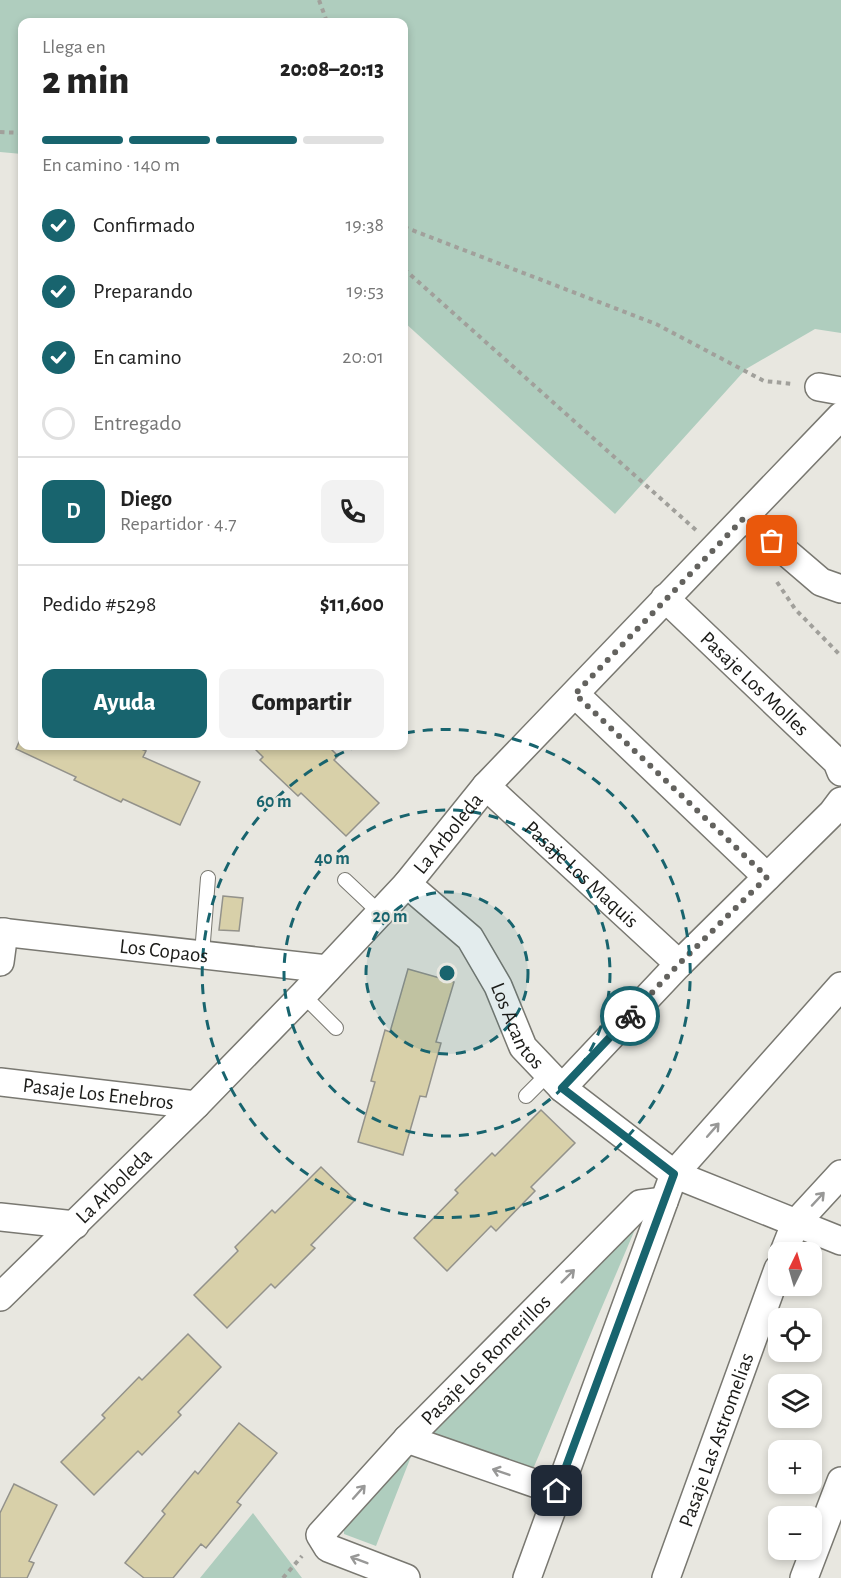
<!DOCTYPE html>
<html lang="es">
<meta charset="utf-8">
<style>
:root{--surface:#fff;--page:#f2f2f2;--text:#222;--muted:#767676;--line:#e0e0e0;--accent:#18646e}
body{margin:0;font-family:"Alegreya Sans",sans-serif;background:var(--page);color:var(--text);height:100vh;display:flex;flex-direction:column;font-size:22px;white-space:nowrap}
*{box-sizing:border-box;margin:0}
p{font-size:20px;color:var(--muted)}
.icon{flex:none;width:33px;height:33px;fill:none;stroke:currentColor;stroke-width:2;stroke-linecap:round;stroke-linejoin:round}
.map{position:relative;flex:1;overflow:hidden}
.details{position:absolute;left:18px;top:18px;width:390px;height:732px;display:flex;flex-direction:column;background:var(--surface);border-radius:12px;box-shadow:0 3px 9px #0003}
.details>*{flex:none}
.needle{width:39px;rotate:5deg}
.controls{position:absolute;left:768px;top:1242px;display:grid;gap:12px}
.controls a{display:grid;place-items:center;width:54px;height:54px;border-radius:12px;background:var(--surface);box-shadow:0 3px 9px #0003;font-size:30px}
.pin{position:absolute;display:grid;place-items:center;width:51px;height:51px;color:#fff;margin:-26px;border-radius:12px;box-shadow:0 3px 9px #0006}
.courier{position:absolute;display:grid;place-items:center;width:60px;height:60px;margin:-30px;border:4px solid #18646e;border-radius:50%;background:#fff;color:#222;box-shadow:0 2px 8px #0007}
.head em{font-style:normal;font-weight:800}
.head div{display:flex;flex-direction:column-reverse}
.head{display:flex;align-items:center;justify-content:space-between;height:102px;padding:0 24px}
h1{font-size:39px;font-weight:800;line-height:45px}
.bar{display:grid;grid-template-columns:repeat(4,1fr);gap:9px 6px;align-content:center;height:72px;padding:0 24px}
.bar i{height:8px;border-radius:4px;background:var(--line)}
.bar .active{background:var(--accent)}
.bar p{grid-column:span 4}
.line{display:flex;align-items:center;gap:15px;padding:0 24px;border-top:2px solid var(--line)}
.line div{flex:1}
.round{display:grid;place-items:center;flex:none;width:63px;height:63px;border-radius:12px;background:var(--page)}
ol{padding:0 24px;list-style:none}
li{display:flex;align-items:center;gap:18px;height:66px}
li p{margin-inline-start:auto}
li .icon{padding:6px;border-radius:50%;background:var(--accent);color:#fff;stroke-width:4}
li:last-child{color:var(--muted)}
li i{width:33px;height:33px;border:3px solid var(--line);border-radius:50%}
.cta{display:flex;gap:12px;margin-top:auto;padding:12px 24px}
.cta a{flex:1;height:69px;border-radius:12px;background:var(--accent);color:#fff;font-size:24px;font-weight:800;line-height:69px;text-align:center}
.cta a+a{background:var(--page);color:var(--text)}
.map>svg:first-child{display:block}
</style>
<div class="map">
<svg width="841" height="1578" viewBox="0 0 841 1578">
<rect width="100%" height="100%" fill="#e8e7e0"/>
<path fill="#afcdbe" d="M0 0H841V333L815 329 746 369 615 514 404 322V22H22V154L0 152Z
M639 1220 533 1469 430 1436Z
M412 1454 376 1546 344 1534V1525Z
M253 1513 302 1578H200Z"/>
<path fill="#d8d0a9" stroke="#93928b" stroke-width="1.5" d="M22 735V746H134L146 751 143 757 200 782 180 825 123 799 121 802 74 780 76 777 16 749Z
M252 746H328L338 756 334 760 379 803 346 836 301 793 298 796 260 760 263 757Z
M223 896 243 898 239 931 219 930Z
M408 969 454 982 436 1042 441 1043 426 1097 420 1096 403 1155 358 1142 375 1082 371 1081 385 1030 390 1032Z
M541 1110 575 1143 531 1187 535 1191 496 1231 491 1226 447 1271 414 1238 458 1193 455 1190 492 1153 495 1156Z
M321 1167 355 1200 311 1245 315 1248 275 1288 271 1284 227 1328 194 1295 238 1251 235 1247 272 1210 275 1213Z
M188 1334 221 1367 178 1412 181 1415 142 1455 138 1451 94 1495 61 1462 105 1418 102 1415 139 1377 142 1380Z
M239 1423 277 1453 237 1502 241 1505 206 1548 201 1544 173 1578H144L125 1563 165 1514 162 1511 195 1471 198 1474Z
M14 1484 57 1505 29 1561 34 1563 27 1578H0V1513Z"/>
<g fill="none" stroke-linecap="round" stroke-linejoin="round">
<defs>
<path id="service" d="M345 880 380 913
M202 954 208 878
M303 995 336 1028
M526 1096 549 1073"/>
<g id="minor">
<path d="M819 387 841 391"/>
<path d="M745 517 821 582 841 589"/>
<path id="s1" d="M665 598 837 762 841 772"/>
<path d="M575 694 767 877"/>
<path id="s2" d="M486 786 679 964"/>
<path id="s3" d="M407 884 470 938 498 986 523 1047 562 1088 674 1174 841 1241"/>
<path id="s4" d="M0 932 327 969"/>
<path d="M0 962 4 932"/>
<path id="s5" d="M0 1082 196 1105"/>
<path d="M562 1088 679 964 832 813 841 801"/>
<path d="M0 1217 75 1225"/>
<path d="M784 1252 795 1224 841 1174"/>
<path id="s6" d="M0 1297 196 1105 303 995 407 884 486 786 841 416"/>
<path d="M407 1439 557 1491"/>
<path id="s7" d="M406 1578 328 1548 320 1535 407 1439 640 1204 664 1201"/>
<path d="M527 1578 674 1174 841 986"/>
<path id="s8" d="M666 1578 778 1269"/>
<path d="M804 1578 841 1481"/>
</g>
</defs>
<use href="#service" stroke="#797871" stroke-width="16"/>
<use href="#minor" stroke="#797871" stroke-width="30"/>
<path stroke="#a1a09b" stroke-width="4" stroke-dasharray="4.5 4.5" stroke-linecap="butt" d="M319 0 327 22
M0 132 22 133
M404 227 656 324 764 381 793 384
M404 269 696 530
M777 582 795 609 841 656
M283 1578 302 1556"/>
<use href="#service" stroke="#fff" stroke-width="14"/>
<use href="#minor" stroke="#fff" stroke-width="27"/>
</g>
<defs><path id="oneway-shaft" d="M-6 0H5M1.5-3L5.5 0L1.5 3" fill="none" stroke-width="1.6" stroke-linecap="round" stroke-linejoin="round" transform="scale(1.5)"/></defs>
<g stroke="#989897">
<use href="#oneway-shaft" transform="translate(713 1130) rotate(-49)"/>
<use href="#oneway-shaft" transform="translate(818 1199) rotate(-47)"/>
<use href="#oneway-shaft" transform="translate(568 1276) rotate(-45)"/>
<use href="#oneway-shaft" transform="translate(501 1472) rotate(-161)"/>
<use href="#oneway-shaft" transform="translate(359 1492) rotate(-48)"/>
<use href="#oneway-shaft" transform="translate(359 1560) rotate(-159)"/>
</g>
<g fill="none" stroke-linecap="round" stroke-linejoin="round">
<path stroke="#63625e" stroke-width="6" stroke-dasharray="0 10.8" d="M630 1016 679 964 767 877 575 694 745 517 772 541"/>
<path stroke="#18646e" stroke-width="8" d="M557 1491 674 1174 562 1088 630 1016"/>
</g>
<circle cx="447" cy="973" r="81" fill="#18646e" fill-opacity=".12"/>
<g fill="none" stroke="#18646e" stroke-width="3" stroke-dasharray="10 8">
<circle cx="447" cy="973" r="81"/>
<circle cx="447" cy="973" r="163"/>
<path d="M405 733A244 244 0 1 1 358 746"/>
</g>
<g text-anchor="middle" stroke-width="4.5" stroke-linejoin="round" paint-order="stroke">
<g font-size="21" fill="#1b1b18" stroke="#e8e7e0">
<text dy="7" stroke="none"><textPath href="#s1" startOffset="124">Pasaje Los Molles</textPath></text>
<text dy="7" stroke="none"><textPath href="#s6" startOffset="645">La Arboleda</textPath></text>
<text dy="7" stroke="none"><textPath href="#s2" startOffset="130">Pasaje Los Maquis</textPath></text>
<text dy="7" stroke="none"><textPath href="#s4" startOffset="165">Los Copaos</textPath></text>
<text dy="7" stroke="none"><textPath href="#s3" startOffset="183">Los Acantos</textPath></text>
<text dy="7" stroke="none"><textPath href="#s5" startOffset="99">Pasaje Los Enebros</textPath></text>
<text dy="7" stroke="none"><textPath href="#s6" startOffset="159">La Arboleda</textPath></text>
<text dy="7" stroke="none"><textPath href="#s7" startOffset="340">Pasaje Los Romerillos</textPath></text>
<text dy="7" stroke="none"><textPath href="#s8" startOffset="147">Pasaje Las Astromelias</textPath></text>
</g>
</g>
<circle cx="447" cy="973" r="9" fill="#18646e" stroke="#e8e7e0" stroke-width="3"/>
<g font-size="18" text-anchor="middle" font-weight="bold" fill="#18646e" stroke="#e8e7e0" stroke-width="4.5" stroke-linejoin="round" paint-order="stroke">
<text x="274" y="807">60 m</text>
<text x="332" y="864">40 m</text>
<text x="390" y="922">20 m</text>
</g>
</svg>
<div class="controls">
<a><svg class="needle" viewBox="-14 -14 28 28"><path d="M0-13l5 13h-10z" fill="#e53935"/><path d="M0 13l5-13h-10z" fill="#767676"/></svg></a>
<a><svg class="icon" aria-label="locate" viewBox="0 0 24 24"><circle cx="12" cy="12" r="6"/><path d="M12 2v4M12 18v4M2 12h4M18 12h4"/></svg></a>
<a><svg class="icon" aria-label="layers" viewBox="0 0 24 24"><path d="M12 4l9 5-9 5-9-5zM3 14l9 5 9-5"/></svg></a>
<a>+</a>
<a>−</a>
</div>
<div class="pin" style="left:772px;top:541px;background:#ea580c"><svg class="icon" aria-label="bag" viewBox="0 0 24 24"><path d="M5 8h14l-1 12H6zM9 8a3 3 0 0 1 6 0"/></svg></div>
<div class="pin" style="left:557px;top:1491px;background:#1f2937"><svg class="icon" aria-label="home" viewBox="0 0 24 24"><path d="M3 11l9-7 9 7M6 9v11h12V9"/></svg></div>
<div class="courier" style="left:630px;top:1016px"><svg class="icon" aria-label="bike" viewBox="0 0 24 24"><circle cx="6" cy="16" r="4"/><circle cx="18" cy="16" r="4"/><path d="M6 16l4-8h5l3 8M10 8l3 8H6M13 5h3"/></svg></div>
<section class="details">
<div class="head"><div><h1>2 min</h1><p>Llega en</p></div><em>20:08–20:13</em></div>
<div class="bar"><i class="active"></i><i class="active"></i><i class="active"></i><i></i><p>En camino · 140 m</p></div>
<ol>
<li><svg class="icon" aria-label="check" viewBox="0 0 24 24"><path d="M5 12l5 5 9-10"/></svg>Confirmado<p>19:38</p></li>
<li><svg class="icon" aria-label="check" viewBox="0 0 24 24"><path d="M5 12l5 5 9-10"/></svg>Preparando<p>19:53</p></li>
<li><svg class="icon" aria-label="check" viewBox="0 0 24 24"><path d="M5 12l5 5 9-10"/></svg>En camino<p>20:01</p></li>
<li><i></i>Entregado</li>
</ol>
<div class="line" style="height:108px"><b class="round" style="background:var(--accent);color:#fff">D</b><div><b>Diego</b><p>Repartidor · 4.7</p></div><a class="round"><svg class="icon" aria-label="phone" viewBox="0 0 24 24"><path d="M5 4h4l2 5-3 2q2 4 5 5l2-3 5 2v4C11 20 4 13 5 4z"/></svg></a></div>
<div class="line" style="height:78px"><div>Pedido #5298</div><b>$11,600</b></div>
<div class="cta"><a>Ayuda</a><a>Compartir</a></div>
</section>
</div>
